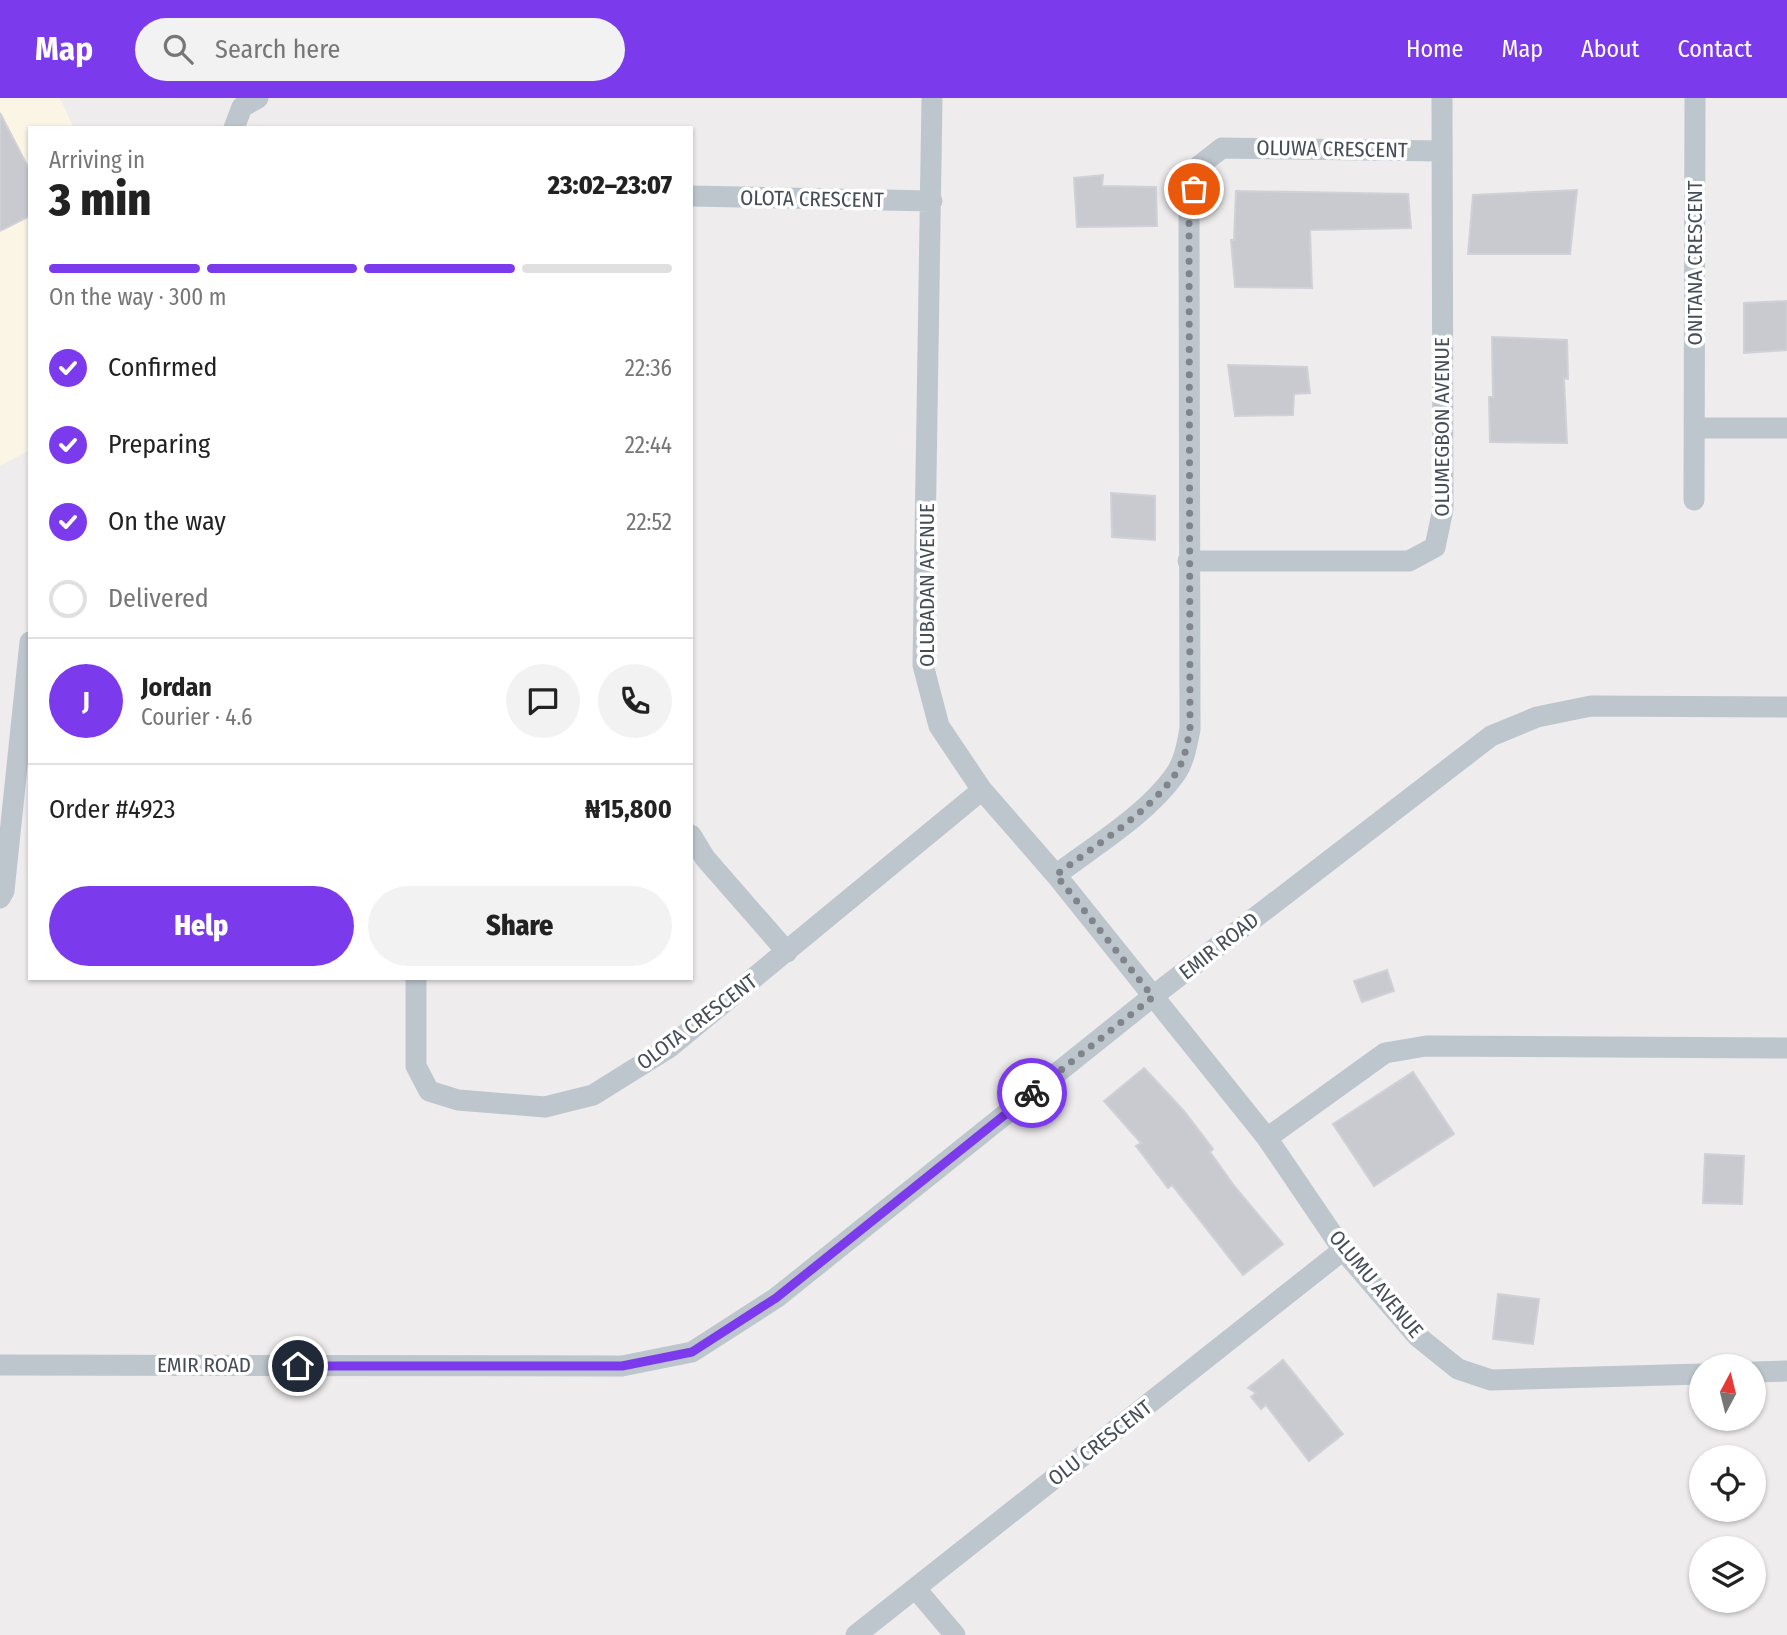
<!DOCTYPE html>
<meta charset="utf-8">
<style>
:root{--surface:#fff;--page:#f2f2f2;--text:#222;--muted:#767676;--line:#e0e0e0;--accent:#7c3aed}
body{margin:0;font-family:"Fira Sans Condensed",sans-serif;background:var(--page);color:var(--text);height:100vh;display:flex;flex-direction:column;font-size:26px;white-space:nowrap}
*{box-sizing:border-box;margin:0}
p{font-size:23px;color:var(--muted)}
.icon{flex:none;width:38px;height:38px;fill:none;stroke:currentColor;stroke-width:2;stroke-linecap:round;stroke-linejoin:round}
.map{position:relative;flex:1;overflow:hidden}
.drawer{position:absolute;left:28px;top:28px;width:665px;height:854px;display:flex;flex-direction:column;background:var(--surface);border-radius:0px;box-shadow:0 2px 5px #0004}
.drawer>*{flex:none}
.needle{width:46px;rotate:7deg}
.controls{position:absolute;left:1689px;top:1256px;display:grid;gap:14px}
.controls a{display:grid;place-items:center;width:77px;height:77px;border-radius:50%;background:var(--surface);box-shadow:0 2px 5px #0004;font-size:35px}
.pin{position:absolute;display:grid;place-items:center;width:60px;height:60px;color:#fff;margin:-30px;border:4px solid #fff;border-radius:50%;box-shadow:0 2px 7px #0007}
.courier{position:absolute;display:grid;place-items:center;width:70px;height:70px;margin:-35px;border:5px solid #7c3aed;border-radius:50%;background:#fff;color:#222;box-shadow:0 2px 9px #0007}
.headline em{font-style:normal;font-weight:800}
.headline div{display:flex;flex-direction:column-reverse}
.headline{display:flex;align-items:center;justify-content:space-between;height:119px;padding:0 21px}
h1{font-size:46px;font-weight:800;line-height:52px}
.bar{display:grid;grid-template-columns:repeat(4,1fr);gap:10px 7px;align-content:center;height:84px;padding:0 21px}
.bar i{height:9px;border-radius:5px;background:var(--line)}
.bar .selected{background:var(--accent)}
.bar p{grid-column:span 4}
.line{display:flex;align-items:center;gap:18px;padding:0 21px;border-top:2px solid var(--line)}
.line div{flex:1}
.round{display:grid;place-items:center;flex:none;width:74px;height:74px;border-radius:37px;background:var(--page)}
ol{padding:0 21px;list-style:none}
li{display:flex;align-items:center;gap:21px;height:77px}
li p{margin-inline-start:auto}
li .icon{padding:7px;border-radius:50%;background:var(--accent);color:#fff;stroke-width:4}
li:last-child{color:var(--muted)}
li i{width:38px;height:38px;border:4px solid var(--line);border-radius:50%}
.button{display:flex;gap:14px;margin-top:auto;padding:14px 21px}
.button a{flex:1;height:80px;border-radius:42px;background:var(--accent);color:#fff;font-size:28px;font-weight:800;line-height:80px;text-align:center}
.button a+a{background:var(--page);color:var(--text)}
header{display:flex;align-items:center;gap:42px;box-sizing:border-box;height:98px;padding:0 35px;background:var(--accent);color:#fff}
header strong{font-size:33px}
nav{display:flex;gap:38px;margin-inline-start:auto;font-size:24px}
.search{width:490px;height:63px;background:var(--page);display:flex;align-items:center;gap:18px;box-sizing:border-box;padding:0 24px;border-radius:38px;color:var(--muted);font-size:26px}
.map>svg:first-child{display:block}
</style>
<header>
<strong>Map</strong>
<div class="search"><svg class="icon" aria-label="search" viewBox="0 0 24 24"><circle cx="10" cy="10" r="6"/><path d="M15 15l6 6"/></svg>Search here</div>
<nav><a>Home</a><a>Map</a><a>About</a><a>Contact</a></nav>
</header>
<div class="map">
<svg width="1787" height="1537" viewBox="0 0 1787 1537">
<rect width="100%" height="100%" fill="#eeecec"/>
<path fill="#faf5e4" d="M0 0H60L74 30H30V352L0 368Z"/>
<path fill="#c9cad0" stroke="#d0d1d7" stroke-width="2" d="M0 15 30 73V118L0 133Z
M1103 77 1102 88 1156 89 1157 128 1077 129 1074 80Z
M1577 92 1570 156H1468L1473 97Z
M1236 93 1408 96 1411 130 1310 132 1312 190 1235 189 1231 142H1234Z
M1787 203V252L1744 255V205Z
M1492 239 1567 242 1568 281 1564 280 1567 345 1490 344 1489 299H1493Z
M1228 267 1307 269 1310 295 1294 296 1293 317 1235 318Z
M1111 395 1155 398V442L1112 439Z
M1387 872 1394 893 1362 904 1354 883Z
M1144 970 1184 1013 1213 1051 1210 1054 1235 1089 1283 1146 1243 1177 1172 1087 1168 1090 1136 1048 1141 1045 1104 1003Z
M1413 974 1454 1036 1374 1088 1333 1026Z
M1705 1056 1744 1058 1742 1106 1703 1105Z
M1498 1196 1539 1201 1533 1246 1493 1241Z
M1283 1262 1343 1336 1309 1363 1266 1307 1261 1311 1251 1299 1256 1295 1248 1290Z"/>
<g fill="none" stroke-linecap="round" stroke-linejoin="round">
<path stroke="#bdc5cd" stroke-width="21" d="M932 0 923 567 939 628 982 692 1056 777 1267 1040 1343 1152 1417 1238 1458 1271 1491 1282 1701 1276
M234 30 242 9 258 0
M691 98 932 103
M1694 330H1787
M1694 402 1695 0
M1188 463H1409L1435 449 1443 411 1442 0
M691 737 705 760 787 854
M1056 777C1094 748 1146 717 1174 678 1184 665 1187 647 1190 631L1189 114 1199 68 1222 50 1441 53
M0 800 4 793 30 544
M416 880V968L429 993 458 1002 545 1009 593 997 670 949 982 692
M1267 1040 1385 955 1426 948 1787 950
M0 1267 622 1268 692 1254 776 1200 1152 899 1491 638 1537 619 1591 608 1787 609
M1754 1274 1787 1273
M916 1491 955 1537
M856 1537 1343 1152"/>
</g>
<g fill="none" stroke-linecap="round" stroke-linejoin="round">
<path stroke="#80858b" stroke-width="7" stroke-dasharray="0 12.6" d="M1032 995 1153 899 1056 777C1094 748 1146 717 1174 678 1184 665 1187 647 1190 631L1189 114 1194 91"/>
<path stroke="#7c3aed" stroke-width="9" d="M298 1268H622L692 1254 776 1200 1032 995"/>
</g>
<g text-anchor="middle" stroke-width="7" stroke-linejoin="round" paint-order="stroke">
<g font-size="21" fill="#454d57" stroke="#fff">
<text transform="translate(1332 51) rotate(1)" y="7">OLUWA CRESCENT</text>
<text transform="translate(812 101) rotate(1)" y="7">OLOTA CRESCENT</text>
<text transform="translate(1695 165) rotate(-90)" y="7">ONITANA CRESCENT</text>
<text transform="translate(1442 329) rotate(-90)" y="7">OLUMEGBON AVENUE</text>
<text transform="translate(927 487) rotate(-90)" y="7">OLUBADAN AVENUE</text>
<text transform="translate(1219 848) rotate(-38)" y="7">EMIR ROAD</text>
<text transform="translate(697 924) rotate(-37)" y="7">OLOTA CRESCENT</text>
<text transform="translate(1376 1186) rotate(50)" y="7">OLUMU AVENUE</text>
<text x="204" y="1274">EMIR ROAD</text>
<text transform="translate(1100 1345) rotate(-38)" y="7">OLU CRESCENT</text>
</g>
</g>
</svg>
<div class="controls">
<a><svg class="needle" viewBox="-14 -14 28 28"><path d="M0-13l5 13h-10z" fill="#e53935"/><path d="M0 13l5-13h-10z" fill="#767676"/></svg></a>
<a><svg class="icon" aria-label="locate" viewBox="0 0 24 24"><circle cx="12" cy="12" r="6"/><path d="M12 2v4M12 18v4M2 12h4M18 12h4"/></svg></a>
<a><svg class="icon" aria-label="layers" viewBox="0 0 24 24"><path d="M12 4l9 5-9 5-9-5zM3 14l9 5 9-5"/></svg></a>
</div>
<div class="pin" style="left:1194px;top:91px;background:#ea580c"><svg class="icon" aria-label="bag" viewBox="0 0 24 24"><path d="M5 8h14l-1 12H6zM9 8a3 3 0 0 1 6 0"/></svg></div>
<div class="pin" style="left:298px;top:1268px;background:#1f2937"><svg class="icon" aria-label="home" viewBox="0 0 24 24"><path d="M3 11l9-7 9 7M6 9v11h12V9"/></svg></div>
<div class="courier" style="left:1032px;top:995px"><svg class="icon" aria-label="bike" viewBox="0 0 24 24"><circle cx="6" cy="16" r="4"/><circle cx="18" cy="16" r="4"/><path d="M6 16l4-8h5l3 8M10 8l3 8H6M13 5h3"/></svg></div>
<section class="drawer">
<div class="headline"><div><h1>3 min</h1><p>Arriving in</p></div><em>23:02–23:07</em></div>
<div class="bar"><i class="selected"></i><i class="selected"></i><i class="selected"></i><i></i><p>On the way · 300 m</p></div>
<ol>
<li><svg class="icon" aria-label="check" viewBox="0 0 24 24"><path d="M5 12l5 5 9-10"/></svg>Confirmed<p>22:36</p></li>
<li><svg class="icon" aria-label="check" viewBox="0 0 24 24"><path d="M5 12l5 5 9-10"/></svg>Preparing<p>22:44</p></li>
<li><svg class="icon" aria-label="check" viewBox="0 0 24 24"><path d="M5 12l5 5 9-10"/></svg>On the way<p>22:52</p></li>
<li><i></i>Delivered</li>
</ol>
<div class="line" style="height:126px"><b class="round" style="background:var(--accent);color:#fff">J</b><div><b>Jordan</b><p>Courier · 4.6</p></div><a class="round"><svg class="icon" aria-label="chat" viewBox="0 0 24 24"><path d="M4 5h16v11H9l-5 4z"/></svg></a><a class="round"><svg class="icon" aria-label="phone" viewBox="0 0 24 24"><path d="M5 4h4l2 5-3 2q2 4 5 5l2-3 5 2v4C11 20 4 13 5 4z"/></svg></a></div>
<div class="line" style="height:91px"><div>Order #4923</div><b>₦15,800</b></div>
<div class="button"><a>Help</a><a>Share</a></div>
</section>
</div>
